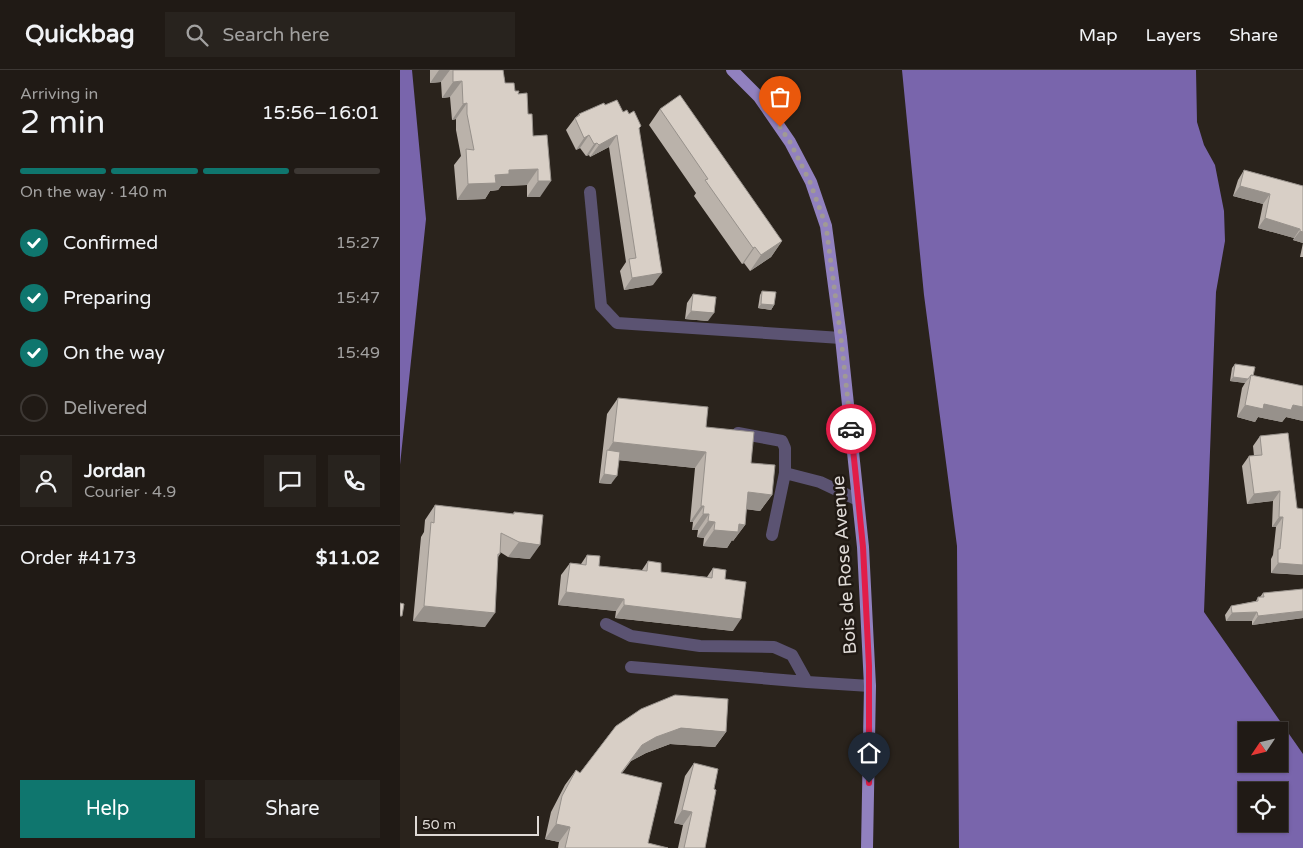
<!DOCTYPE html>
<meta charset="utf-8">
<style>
:root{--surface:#201a15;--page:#28231e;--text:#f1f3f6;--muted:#a2a1a0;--line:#3d3834;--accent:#0f766e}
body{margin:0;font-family:"Varela Round",sans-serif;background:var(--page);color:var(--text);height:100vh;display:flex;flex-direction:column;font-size:19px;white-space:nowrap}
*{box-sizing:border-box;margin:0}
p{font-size:16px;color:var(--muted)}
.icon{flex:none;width:28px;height:28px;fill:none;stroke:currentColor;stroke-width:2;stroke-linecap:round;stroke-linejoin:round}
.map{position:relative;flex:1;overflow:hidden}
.side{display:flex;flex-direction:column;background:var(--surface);width:400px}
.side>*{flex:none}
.needle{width:32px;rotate:235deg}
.tools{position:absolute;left:838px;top:652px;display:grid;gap:10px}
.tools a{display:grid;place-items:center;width:50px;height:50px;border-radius:0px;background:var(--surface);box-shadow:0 1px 4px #0004,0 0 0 1px var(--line);font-size:25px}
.scale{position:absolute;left:15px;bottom:12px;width:124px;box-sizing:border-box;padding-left:5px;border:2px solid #dfdad6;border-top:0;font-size:14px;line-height:18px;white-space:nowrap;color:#dfdad6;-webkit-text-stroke:4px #201913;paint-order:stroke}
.pin{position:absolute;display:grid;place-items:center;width:42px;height:42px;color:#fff;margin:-51px -21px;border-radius:50% 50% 50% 0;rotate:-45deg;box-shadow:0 0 5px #0007}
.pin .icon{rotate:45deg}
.courier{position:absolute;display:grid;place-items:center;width:50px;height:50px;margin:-25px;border:4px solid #e11d48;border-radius:50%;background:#fff;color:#222;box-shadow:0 1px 6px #0007}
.overview em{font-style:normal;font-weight:600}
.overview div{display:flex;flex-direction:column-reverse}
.overview{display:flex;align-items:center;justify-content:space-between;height:85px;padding:0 20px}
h1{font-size:32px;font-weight:600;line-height:38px}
.bar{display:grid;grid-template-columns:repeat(4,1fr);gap:8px 5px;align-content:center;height:60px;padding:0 20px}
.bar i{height:6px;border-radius:4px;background:var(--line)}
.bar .on{background:var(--accent)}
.bar p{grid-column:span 4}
.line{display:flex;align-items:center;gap:12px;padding:0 20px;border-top:1px solid var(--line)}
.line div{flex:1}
.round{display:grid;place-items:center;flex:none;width:52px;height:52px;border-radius:0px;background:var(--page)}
ol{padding:0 20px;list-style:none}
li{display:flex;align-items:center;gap:15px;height:55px}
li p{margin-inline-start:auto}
li .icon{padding:5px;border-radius:50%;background:var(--accent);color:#fff;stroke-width:4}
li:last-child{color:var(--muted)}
li i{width:28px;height:28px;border:2px solid var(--line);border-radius:50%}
.button{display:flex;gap:10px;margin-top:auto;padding:10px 20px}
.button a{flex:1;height:58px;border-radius:0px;background:var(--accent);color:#fff;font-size:20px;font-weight:600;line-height:58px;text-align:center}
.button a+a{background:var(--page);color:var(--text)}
header{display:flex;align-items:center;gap:30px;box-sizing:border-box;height:70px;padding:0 25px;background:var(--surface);border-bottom:1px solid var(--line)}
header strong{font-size:24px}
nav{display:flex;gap:28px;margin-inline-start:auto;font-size:18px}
.search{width:350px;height:45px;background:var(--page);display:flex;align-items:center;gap:12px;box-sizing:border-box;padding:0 18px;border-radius:0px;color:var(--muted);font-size:19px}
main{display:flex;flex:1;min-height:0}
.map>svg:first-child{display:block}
</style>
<header>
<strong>Quickbag</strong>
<div class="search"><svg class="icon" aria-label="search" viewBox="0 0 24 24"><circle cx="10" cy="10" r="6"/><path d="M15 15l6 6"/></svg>Search here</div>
<nav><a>Map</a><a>Layers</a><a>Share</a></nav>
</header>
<main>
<section class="side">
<div class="overview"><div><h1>2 min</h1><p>Arriving in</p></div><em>15:56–16:01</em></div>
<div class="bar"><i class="on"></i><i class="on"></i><i class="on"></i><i></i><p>On the way · 140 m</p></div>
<ol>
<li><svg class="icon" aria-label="check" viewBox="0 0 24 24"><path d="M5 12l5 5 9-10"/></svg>Confirmed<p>15:27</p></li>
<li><svg class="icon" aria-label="check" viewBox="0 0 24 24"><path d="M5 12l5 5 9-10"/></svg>Preparing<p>15:47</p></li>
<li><svg class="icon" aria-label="check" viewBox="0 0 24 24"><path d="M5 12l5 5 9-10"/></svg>On the way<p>15:49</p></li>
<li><i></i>Delivered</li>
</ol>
<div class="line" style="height:90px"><a class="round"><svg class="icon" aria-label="person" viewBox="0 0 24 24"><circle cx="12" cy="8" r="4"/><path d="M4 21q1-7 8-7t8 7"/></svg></a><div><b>Jordan</b><p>Courier · 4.9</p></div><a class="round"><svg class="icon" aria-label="chat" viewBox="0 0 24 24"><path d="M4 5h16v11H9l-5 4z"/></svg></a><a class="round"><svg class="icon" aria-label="phone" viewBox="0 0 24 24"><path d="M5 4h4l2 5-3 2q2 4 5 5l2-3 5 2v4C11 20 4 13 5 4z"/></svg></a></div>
<div class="line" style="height:65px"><div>Order #4173</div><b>$11.02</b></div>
<div class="button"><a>Help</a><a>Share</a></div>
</section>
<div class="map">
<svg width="903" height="778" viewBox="0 0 903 778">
<rect width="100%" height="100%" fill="#2a231c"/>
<path fill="#7965ac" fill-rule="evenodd" d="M0 0H12L26 149 0 395Z
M502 0H796L797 52 804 75 815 95 824 141 825 171 816 222 804 542 903 684V778H559L557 476 524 225ZM846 661H879V694H846ZM846 721H879V754H846Z"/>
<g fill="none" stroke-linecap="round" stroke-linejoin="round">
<path stroke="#5b5372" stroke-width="12" d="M190 122 201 236 217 253 441 268
M338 363 382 371 385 378V403
M372 465 385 403 420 412 458 430
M206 554 231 566 300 576 374 577 392 585 407 612
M231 597 407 612 470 616"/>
<path stroke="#9181bf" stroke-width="12" d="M332 0 359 27 390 72 411 112 426 156 441 268 463 477 470 616 467 778"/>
</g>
<path fill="#bab2aa" d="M30 0H103L105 13 118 24 128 44 133 66 147 65 140 127H127V115L101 116 98 120 90 121 85 129 57 130 54 95 61 86 56 60V49L52 50 50 27 42 28 41 12 30 13Z
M205 35 223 42 239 60 253 215 224 220 220 201 226 192 209 77 190 87 189 85 186 86 180 78 176 80 166 60 175 48 179 44Z
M260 39 382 171 371 187 350 201 344 193 342 194 294 126 296 123 249 55Z
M844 100 903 116V187H900L903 173 893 170 894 168 858 158 863 134 833 126 838 110Z
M362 221 374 235 371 240 358 238 360 225Z
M293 224 308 251 285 249 287 233Z
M835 294 853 306 903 316V351L886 347 882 352 858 347 855 352 837 347 842 318 845 313 830 311 832 298Z
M218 328 306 357 351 393 372 425 360 441 346 439 345 455 333 471 332 470 327 478 303 476 304 468 297 467 298 460H292L293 452H290L295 398 219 390 211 414 199 413 207 344Z
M888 363 903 505 871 503V489L873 485 876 457H872L873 431 847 434 842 396 849 386H854L853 376 860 366Z
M35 435 113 444 114 442 130 489 108 487 100 482V484L98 487 85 557 13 551 21 467 24 462 25 450Z
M187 485 199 496 242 500 248 491 261 502 307 507 313 498 325 509 333 561 215 548 216 541 158 535 161 505 170 493 181 494Z
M903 519V548L852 555V551H826L825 545 831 536 856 531 858 527H860L863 523Z
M216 656 326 662 315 677 270 674 246 683 231 691 222 703 248 773 268 778H158L159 772 145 769 151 742 165 715 176 700 180 703Z
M294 693 314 719 305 778H278L283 755 274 753 285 706Z"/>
<path fill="#97918b" d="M39 0H50L41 12 30 13Z
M62 11 50 27 42 28 53 12Z
M67 33 56 49 52 50 63 34Z
M189 65 180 78 176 80 184 68Z
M217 65 209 77 190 87 199 75Z
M197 73 189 85 186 86 194 74Z
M138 99 127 115 101 116 98 120 90 121 85 129 57 130 68 114 109 100Z
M138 111H151L140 127H127Z
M840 116 870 124 863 134 833 126Z
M865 148 900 159 894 168 858 158Z
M900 161 903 162V173L893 170Z
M382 171 371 187 350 201 361 185Z
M355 177 344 193 342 194 353 178Z
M262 203 253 215 224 220 232 208Z
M361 234 374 235 371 240 358 238Z
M291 241 314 243 308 251 285 249Z
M833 307 848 309 845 313 830 311Z
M864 334 893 335 903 337V351L886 347 882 352 858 347 855 352 837 347 845 335Z
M213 372 306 382 295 398 206 389 207 382Z
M204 404 217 406 211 414 199 413Z
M880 421 873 431 847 434 854 424Z
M348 422 372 425 360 441 337 438Z
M301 436H304L293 452H290Z
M303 444H309L298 460H292Z
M879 447H883L876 457H872Z
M308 451 315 452 304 468 297 467Z
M339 454 345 455 333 471 332 470 327 478 303 476 314 460Z
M119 472 140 475 130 489 108 487Z
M878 493 903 495V505L871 503Z
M166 522 224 529 216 541 158 535Z
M224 535 341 549 333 561 215 548Z
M24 536 95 543 85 557 13 551Z
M903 541V548L852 555 858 546Z
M857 542 852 551H826L832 543Z
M281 658 326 662 315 677 270 674 246 683 231 691 210 719 242 675 256 667Z
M282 740 292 742 283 755 274 753Z
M156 754 170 757 159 772 145 769Z"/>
<path fill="#d8cfc6" stroke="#97918b" d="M53 0H103L105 13H114L115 21H119L118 24 127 23 128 44H132L133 66 147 65 151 111H138V99L109 100V104L95 105 96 113 68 114 66 79 74 80 67 44V33L63 34 62 11 53 12Z
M280 25 382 171 361 185 355 177 353 178 305 110 308 109 260 39Z
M217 30 223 42 227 40 229 44 234 41 241 56 239 58 262 203 232 208 229 189 236 188 217 65 199 75 197 73 194 74 189 65 184 68 175 48 180 45 179 44 204 33 205 35Z
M844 100 903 116V162L900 161V159L865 148 870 124 840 116Z
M362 221 376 222 374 235 361 234Z
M293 224 316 227 314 243 291 241Z
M835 294 855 297 853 306 851 305 848 309 833 307Z
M851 305 903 316V337L893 335 891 340 864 334 863 339 845 335Z
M218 328 308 337 306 357 354 362 351 393 375 395 372 425 348 422 345 455 339 454 338 462 314 460 315 452 308 451 309 444H303L304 436H301L306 382 213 372Z
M888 363 897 438 903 439V495L878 493V479H880L883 447H879L880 421 854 424 849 386 862 385 860 366Z
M207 380 220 382 217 406 204 404Z
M35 435 114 444V442L143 445 140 475 119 472 101 463 100 484H98L95 543 24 536 31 452 34 453Z
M187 485 200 486 199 496 247 501 248 491 261 493V502L312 508 313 498 326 500 325 509 346 512 341 549 224 535V529L166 522 170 493 186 495Z
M903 519V541L858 546 857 542 832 543 831 536 858 531V527H864L863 523Z
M0 533 4 534 2 546H0Z
M275 625 328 629 326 662 281 658 256 667 242 675 221 703 262 713 248 773 268 778H165L170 757 156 754 162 726 176 700 180 703 216 656 241 639Z
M294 693 318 699 314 719 316 720 305 778H284L292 742 282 740Z"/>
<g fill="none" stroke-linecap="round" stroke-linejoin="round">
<path stroke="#a09a95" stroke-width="5" stroke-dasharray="0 9" d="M380 57 390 72 410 112 426 156 441 268 451 359"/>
<path stroke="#e11d48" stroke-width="6" d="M451 359 463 477 469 596V713"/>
</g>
<g text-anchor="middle" stroke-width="5" stroke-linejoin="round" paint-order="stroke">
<g font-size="18" fill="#dfdad6" stroke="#201913">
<text transform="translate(444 495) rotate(-94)" y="6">Bois de Rose Avenue</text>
</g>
</g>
</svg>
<div class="tools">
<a><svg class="needle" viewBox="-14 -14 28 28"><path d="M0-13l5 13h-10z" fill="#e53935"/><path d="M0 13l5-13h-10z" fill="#a2a1a0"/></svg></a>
<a><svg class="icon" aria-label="locate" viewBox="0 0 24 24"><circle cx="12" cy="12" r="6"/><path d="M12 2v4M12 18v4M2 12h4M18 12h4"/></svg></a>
</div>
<div class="scale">50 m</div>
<div class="pin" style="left:380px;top:57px;background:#ea580c"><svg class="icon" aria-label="bag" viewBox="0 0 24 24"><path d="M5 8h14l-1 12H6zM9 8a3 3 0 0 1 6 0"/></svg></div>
<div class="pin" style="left:469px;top:713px;background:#1f2937"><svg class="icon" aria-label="home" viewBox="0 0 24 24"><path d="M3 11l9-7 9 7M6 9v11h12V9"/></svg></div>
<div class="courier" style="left:451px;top:359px"><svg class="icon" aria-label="car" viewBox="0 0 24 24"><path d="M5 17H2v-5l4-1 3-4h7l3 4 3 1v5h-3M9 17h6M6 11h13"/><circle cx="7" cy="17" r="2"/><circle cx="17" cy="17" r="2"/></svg></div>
</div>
</main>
